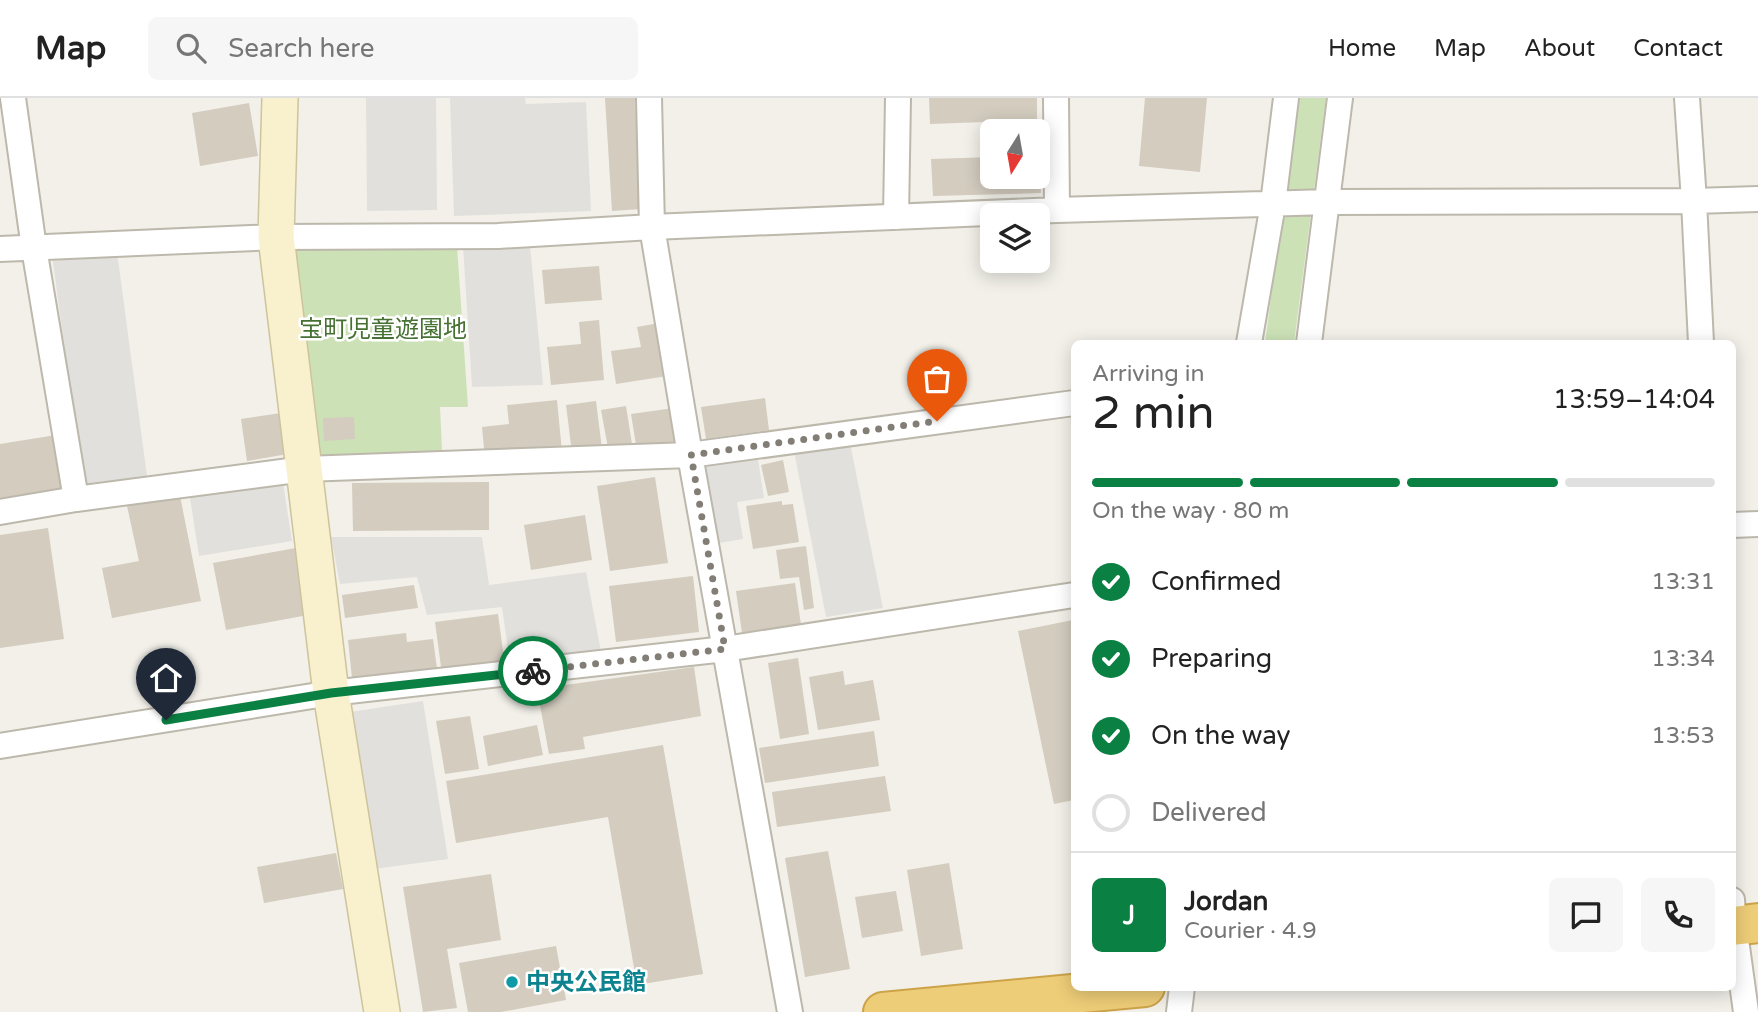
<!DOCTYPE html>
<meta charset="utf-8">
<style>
:root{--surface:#fff;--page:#f6f6f6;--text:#222;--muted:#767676;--line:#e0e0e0;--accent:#0b8043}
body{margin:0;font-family:"Varela Round","Noto Sans JP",sans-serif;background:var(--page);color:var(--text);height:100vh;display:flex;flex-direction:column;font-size:26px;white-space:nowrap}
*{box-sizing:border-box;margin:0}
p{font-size:23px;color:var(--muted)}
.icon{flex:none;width:38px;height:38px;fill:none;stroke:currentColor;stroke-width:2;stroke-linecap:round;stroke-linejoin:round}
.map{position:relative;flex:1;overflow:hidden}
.panel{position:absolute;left:1071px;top:242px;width:665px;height:651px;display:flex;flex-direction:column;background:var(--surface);border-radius:10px;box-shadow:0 4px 18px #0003}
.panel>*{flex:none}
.needle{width:46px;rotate:191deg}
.tools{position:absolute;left:980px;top:21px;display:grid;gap:14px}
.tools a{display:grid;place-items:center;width:70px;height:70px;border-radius:10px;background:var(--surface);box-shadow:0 4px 18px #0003;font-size:35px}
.pin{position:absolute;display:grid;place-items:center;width:60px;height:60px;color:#fff;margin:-72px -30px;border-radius:50% 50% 50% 0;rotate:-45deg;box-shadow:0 0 7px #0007}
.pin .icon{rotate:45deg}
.courier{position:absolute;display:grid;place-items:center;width:70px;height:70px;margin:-35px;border:5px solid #0b8043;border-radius:50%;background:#fff;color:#222;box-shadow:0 2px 9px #0007}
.head em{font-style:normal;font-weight:600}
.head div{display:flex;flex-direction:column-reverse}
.head{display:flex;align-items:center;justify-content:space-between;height:119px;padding:0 21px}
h1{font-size:46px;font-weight:600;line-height:52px}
.bar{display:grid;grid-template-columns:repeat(4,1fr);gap:10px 7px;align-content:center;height:84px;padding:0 21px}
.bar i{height:9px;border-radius:5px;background:var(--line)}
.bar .selected{background:var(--accent)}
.bar p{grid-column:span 4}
.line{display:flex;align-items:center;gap:18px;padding:0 21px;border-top:2px solid var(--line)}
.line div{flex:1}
.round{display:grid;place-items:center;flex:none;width:74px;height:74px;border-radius:10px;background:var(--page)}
ol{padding:0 21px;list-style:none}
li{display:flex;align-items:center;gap:21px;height:77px}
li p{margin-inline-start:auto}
li .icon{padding:7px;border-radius:50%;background:var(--accent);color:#fff;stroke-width:4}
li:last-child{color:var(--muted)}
li i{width:38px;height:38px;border:4px solid var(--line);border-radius:50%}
header{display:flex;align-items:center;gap:42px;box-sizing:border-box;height:98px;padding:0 35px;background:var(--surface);border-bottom:2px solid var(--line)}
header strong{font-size:33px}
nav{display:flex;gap:38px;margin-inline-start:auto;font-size:24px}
.search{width:490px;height:63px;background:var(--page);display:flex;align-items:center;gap:18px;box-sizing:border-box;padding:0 24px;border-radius:10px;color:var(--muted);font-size:26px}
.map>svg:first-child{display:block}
</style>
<header>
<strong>Map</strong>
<div class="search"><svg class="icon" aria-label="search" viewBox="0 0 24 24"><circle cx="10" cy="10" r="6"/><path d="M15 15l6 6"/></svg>Search here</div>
<nav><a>Home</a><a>Map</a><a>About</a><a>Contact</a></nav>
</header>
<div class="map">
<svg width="1758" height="914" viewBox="0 0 1758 914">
<rect width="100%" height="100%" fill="#f2f0e9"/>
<path fill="#cce2b6" d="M1297 0H1326L1294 245H1265Z
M457 148 468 309H440L442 353 315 357 295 152Z"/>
<path fill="#e1e0dd" d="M366 0H436L437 112 367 113Z
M450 0H525L526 6 586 4 591 113 454 118Z
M530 147 543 287 472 289 463 148Z
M117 154 147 378 82 386 53 163Z
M850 345 883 510 826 519 794 353Z
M757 355 764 400 737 404 743 441 713 446 700 364Z
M282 379 292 443 199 458 189 393Z
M331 439H482L489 487 586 474 601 554 510 566 502 509 427 517 417 479 340 486Z
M423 603 448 761 374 771 350 614Z"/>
<path fill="#d3ccbf" d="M605 0H635L641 111 612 113Z
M929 0H1037V22L930 26Z
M1145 0H1207L1200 74 1139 68Z
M249 5 258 58 200 68 192 15Z
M992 59V79H1040L1041 95 933 98 931 61Z
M599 168 602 202 545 206 542 172Z
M599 222 604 282 551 287 547 249 581 246 579 224Z
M659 225 667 278 616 286 611 253 641 249 637 229Z
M765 300 769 332 706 341 701 309Z
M557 302 562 354 485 361 482 329 509 326 507 307Z
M596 303 602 351 572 355 566 307Z
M626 308 632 346 608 350 601 312Z
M674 310 679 346 637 353 631 316Z
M281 315 288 356 247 363 241 321Z
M354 319 355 341 324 343 323 320Z
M56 337 65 392 0 403V346Z
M783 362 789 394 768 398 761 367Z
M655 379 668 465 610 473 597 388Z
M489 384V432L353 433 352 385Z
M180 398 201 503 112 520 102 470 139 463 127 408Z
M782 403V407L793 406 799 444 753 451 746 408Z
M585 417 592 462 531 472 524 427Z
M48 430 64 541 0 550V437Z
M806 448 814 510 804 512 799 479 780 481 776 452Z
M296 450 308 517 226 532 213 465Z
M693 478 699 534 616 544 609 488Z
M795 485 801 527 742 535 736 493Z
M414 487 418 510 345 520 342 497Z
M498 516 505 568 442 576 435 524Z
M1073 522 1074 702 1054 706 1018 533Z
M406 535 407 544 433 541 438 578 409 582 408 573 352 580 348 542Z
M798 560 809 636 780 641 768 565Z
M694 569 701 618 583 639 585 651 549 656 537 591Z
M843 573 845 587 873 582 880 622 818 632 809 579Z
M470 618 479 671 445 676 436 623Z
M537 627 543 657 488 668 483 638Z
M874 633 879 668 765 685 759 650Z
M663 647 703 876 637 887 608 719 456 745 446 683Z
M885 678 891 713 777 729 772 694Z
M828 753 850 871 805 879 785 760Z
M336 755 343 791 264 805 257 769Z
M949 765 963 851 921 858 907 772Z
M491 776 501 842 447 851 457 910 423 914 403 789Z
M896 793 903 833 862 840 855 799Z
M556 848 566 902 501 914H468L459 865Z"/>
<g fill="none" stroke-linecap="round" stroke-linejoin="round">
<defs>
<path id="street" d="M13 0 34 150 76 401
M649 0 652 129 690 357 790 914
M1056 0 1057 112
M1687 0 1694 103 1701 245
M896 119 898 0
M0 151 276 139 498 138 652 129 1057 112 1328 104 1694 103 1758 101
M1249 245 1273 106 1286 0
M1309 245 1340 0
M0 414 76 401 304 371 690 357 1074 305
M1732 427 1758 426
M0 648 331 595 725 551 1074 497
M1732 802 1734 827 1746 914
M1179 914 1182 889"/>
<path id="secondary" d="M280 0 276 139 331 595 382 914"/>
<path id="highway" d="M1732 828 1758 825
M883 914 1145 889"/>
</defs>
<use href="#street" stroke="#bdb8ac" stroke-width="28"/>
<use href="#secondary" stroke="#cdc49d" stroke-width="38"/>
<use href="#highway" stroke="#cca349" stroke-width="42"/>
<use href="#street" stroke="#fff" stroke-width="24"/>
<use href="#secondary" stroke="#f9f0cd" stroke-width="35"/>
<use href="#highway" stroke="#eecd78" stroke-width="38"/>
</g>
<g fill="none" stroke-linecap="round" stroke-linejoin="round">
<path stroke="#827e76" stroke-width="7" stroke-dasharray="0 12.6" d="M533 573 725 551 691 357 937 323"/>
<path stroke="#0b8043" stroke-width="9" d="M166 622 331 595 533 573"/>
</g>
<circle fill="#0f9aa8" stroke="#fff" stroke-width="2.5" cx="512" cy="884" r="7"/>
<g text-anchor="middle" stroke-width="5" stroke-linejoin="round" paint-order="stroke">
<g font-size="24" fill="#467132" stroke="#fff">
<text x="383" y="239">宝町児童遊園地</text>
</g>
<g font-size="24" font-weight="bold" fill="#0d838f" stroke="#fff" text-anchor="start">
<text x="526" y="892">中央公民館</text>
</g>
</g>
</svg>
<div class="tools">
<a><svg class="needle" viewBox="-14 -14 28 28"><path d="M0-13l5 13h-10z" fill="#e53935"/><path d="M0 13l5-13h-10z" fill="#767676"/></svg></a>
<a><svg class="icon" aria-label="layers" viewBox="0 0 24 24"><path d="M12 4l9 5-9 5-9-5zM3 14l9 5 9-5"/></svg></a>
</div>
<div class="pin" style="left:937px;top:323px;background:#ea580c"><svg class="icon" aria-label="bag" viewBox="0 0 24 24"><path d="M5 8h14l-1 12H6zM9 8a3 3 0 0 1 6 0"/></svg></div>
<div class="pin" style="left:166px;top:622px;background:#1f2937"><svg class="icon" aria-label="home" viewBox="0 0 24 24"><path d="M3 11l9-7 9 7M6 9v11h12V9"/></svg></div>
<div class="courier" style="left:533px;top:573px"><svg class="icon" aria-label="bike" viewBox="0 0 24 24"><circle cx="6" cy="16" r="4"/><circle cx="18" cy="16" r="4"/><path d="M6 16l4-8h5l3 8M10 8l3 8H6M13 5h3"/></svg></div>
<section class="panel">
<div class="head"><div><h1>2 min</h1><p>Arriving in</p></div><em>13:59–14:04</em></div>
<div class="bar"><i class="selected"></i><i class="selected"></i><i class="selected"></i><i></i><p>On the way · 80 m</p></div>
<ol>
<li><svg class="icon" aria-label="check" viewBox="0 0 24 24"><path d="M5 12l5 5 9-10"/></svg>Confirmed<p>13:31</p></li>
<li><svg class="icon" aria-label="check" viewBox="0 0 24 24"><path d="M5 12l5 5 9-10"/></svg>Preparing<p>13:34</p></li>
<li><svg class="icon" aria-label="check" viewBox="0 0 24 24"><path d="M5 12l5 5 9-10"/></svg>On the way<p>13:53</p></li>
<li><i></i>Delivered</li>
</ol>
<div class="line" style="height:126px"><b class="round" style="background:var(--accent);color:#fff">J</b><div><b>Jordan</b><p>Courier · 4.9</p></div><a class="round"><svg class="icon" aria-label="chat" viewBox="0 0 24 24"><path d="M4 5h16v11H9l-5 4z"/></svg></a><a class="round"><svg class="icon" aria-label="phone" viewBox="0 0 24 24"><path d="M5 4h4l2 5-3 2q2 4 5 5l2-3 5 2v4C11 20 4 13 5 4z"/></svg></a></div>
</section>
</div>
